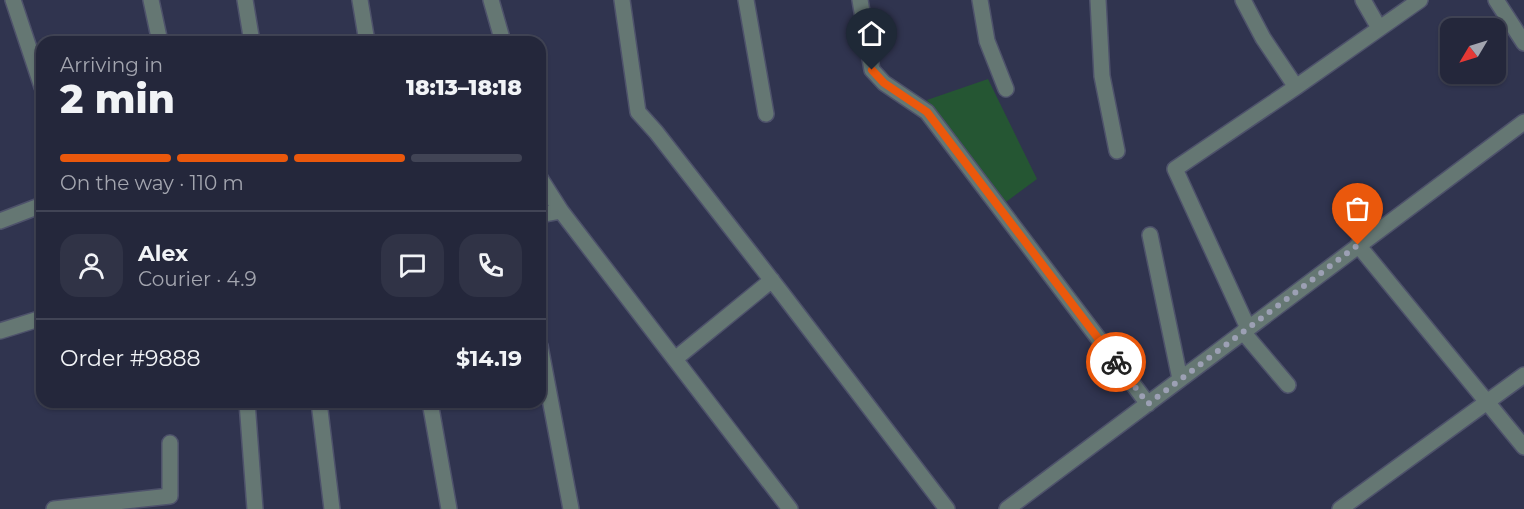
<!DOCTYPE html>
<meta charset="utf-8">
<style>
:root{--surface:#24273b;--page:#303346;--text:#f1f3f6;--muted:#a3a5af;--line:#414455;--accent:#ea580c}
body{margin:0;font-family:Montserrat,sans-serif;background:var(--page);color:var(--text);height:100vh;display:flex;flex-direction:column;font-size:22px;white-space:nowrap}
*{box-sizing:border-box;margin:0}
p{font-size:20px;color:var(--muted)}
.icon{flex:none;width:33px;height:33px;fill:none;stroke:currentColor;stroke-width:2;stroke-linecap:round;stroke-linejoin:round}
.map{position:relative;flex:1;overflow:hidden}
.panel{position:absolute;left:36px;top:36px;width:510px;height:372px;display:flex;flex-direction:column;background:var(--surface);border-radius:18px;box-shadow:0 2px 4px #0004,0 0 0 2px var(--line)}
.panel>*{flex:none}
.needle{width:39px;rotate:232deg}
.fabs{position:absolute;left:1440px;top:18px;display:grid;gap:12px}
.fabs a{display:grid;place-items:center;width:66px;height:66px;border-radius:12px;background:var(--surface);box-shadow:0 2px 4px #0004,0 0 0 2px var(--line);font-size:30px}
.pin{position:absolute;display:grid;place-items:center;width:51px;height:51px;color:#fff;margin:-62px -26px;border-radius:50% 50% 50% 0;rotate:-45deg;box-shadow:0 0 6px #0007}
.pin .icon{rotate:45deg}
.courier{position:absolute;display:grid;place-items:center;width:60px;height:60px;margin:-30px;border:4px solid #ea580c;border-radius:50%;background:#fff;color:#222;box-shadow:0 2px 8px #0007}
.overview em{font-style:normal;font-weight:800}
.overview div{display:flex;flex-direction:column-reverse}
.overview{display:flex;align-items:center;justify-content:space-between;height:102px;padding:0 24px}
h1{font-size:39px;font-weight:800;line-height:45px}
.bar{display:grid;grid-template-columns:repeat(4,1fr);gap:9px 6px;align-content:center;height:72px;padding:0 24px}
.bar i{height:8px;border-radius:4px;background:var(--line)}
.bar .on{background:var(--accent)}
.bar p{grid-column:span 4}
.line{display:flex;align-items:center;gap:15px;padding:0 24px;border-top:2px solid var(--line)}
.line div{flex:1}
.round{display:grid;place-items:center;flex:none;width:63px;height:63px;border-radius:18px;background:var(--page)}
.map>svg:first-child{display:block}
</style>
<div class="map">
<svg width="1524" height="509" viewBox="0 0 1524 509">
<rect width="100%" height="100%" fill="#30344f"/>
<path fill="#255633" d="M988 79 1037 179 1006 202 927 100Z"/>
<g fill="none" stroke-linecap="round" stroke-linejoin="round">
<defs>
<path id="minor" d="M13 0 42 87
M151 0 160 42
M245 0 252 42
M360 0 367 42
M491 0 503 42
M622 0 638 112 656 132 781 292 947 509
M746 0 766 114
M860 0 872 70 884 83 927 112 1148 404
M980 0 987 41 1006 89
M1098 0 1102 76 1117 151
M1243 0 1263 38 1296 87
M1363 0 1379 28
M1496 0 1524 43
M540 178 561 211 790 509
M540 215 561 211
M0 221 42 205
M1150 235 1180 379
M1358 245 1524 447
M1248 328 1175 169 1296 87 1420 0
M0 331 42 318
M1243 332 1288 385
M540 346 571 509
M675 359 772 280
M247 402 255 509
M319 402 332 509
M430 402 449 509
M54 509 170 496V443
M1007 509 1524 122
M1340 509 1524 375"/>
</defs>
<use href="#minor" stroke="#4e526b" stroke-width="18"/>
<use href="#minor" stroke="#657773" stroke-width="15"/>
</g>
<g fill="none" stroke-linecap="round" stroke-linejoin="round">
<path stroke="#9ca0b4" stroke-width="6" stroke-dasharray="0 10.8" d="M1116 362 1148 404 1358 245"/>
<path stroke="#ea580c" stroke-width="8" d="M872 70 884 83 927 112 1116 362"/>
</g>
</svg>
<div class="fabs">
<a><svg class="needle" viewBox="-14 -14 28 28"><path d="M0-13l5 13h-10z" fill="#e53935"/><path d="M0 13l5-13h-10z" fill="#a3a5af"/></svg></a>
</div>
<div class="pin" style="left:1358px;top:245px;background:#ea580c"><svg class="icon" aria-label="bag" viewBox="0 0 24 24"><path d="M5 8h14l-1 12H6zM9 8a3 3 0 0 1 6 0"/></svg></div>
<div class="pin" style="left:872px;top:70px;background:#1f2937"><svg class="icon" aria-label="home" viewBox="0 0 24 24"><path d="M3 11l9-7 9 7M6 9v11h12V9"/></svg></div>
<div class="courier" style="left:1116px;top:362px"><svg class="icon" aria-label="bike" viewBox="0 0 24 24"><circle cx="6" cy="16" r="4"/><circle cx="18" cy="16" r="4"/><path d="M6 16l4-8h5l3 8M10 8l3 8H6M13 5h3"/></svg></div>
<section class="panel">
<div class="overview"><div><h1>2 min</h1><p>Arriving in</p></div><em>18:13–18:18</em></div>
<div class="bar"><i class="on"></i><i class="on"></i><i class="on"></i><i></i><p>On the way · 110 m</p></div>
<div class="line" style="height:108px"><a class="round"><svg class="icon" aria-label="person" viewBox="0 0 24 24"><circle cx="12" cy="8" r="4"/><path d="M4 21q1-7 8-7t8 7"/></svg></a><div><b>Alex</b><p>Courier · 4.9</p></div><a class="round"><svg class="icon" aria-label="chat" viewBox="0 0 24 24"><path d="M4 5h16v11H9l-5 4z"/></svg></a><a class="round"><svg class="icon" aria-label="phone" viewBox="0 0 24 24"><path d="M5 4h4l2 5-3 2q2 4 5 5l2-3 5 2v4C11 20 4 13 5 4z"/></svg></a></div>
<div class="line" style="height:78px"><div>Order #9888</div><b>$14.19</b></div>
</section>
</div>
